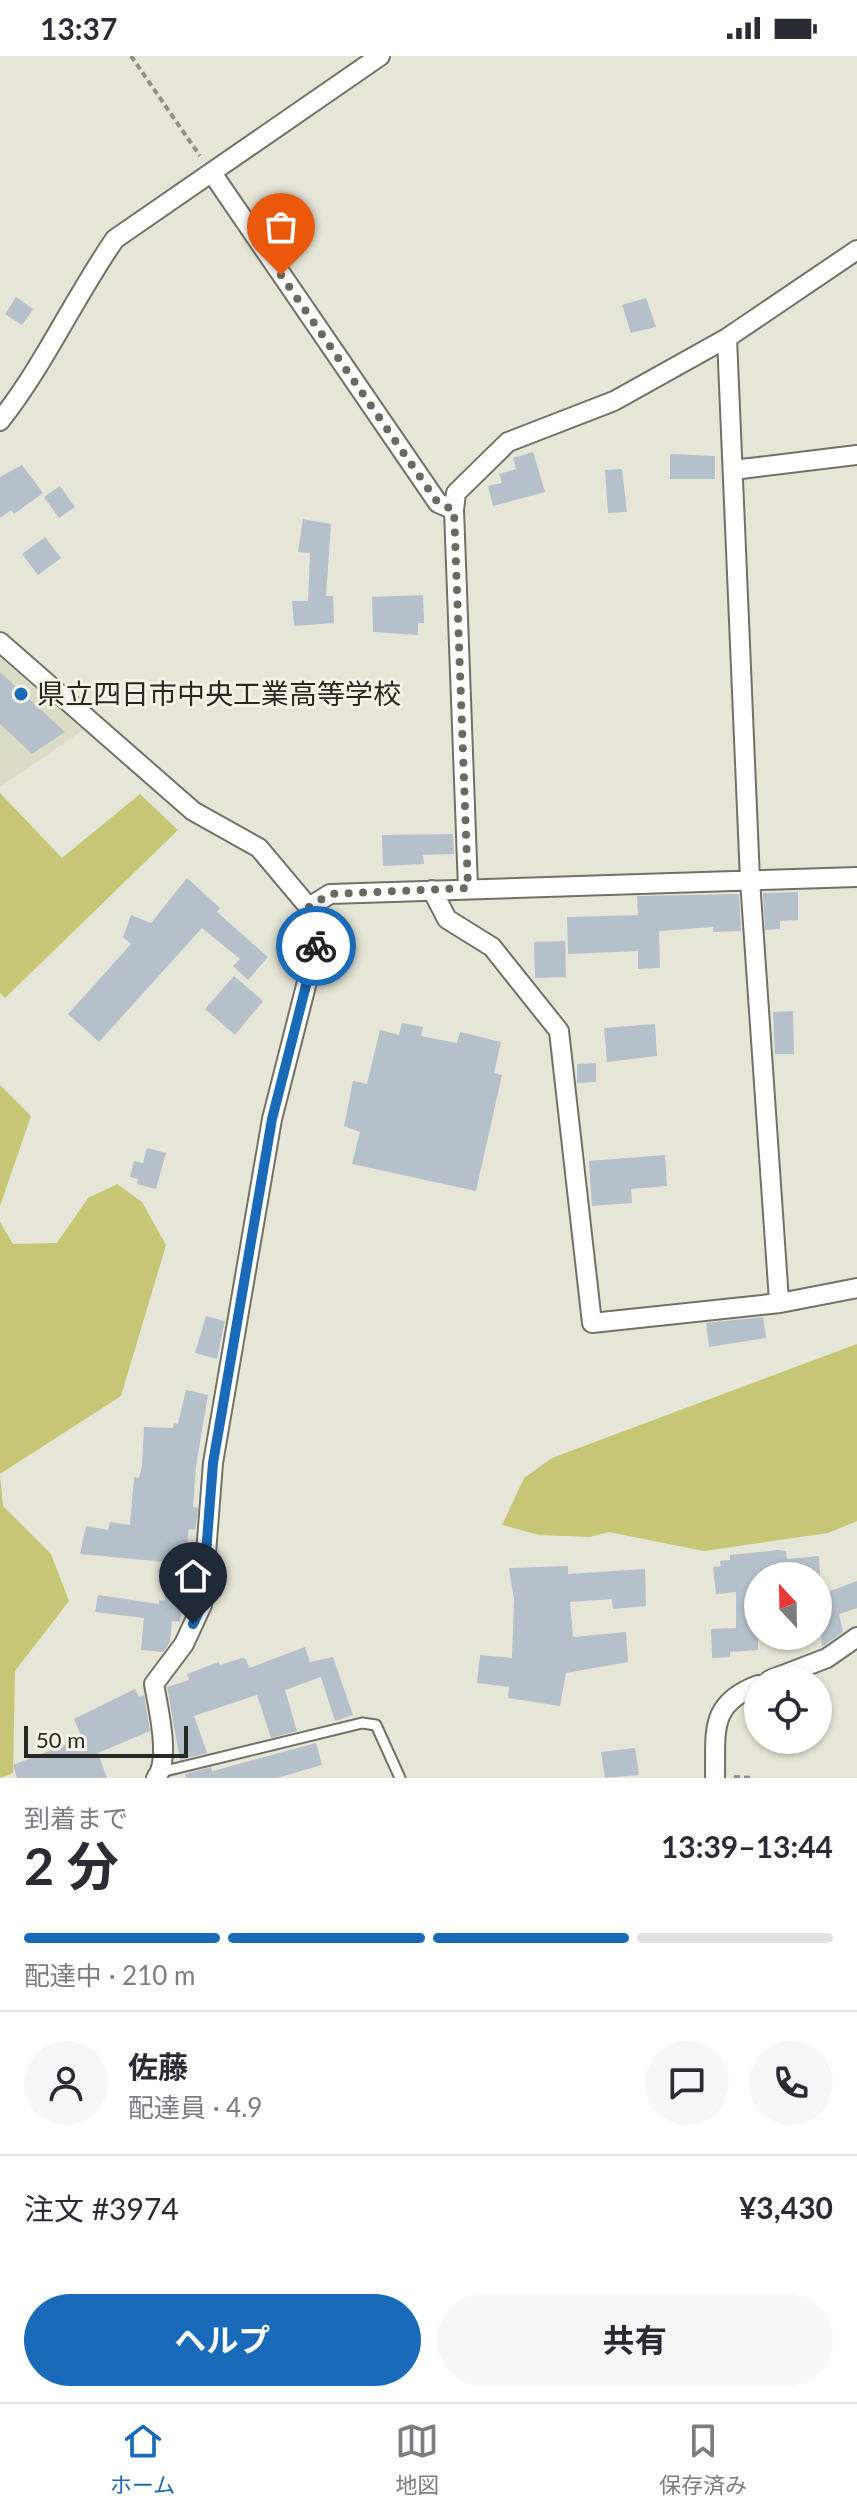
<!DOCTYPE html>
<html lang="ja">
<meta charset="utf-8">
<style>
:root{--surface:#fff;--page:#f7f7f7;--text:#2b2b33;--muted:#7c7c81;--line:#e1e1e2;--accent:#196bba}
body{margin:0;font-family:Lato,"Noto Sans JP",sans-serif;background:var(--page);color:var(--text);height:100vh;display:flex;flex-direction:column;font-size:30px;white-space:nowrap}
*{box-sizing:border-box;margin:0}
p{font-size:26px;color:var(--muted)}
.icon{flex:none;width:44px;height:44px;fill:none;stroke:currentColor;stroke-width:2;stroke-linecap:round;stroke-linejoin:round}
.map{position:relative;height:1722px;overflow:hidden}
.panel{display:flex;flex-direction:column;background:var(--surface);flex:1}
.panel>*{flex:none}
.needle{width:52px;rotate:338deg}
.controls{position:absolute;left:744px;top:1506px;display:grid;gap:16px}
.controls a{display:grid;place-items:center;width:88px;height:88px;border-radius:50%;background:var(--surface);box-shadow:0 2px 6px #0004;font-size:40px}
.scale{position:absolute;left:24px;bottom:20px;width:164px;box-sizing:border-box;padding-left:8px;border:4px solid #282822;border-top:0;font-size:22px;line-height:28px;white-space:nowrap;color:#282822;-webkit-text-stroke:6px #f3f3e5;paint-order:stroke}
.pin{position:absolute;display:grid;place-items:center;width:68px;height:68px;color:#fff;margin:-82px -34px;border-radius:50% 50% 50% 0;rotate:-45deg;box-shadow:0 0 8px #0007}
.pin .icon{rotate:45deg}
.courier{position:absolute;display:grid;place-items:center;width:80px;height:80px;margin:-40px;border:6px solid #196bba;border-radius:50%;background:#fff;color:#222;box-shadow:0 2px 10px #0007}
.summary em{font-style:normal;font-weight:700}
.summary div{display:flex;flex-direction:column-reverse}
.summary{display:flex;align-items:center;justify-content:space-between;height:136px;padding:0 24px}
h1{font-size:52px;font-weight:700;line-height:60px}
.bar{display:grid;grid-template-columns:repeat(4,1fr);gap:12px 8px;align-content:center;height:96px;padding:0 24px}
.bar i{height:10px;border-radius:6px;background:var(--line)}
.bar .on{background:var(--accent)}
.bar p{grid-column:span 4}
.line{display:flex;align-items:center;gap:20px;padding:0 24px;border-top:2px solid var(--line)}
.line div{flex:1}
.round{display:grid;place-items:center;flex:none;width:84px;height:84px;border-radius:42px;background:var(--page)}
.button{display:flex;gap:16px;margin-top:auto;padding:16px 24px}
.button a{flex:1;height:92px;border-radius:48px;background:var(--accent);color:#fff;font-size:32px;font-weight:700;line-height:92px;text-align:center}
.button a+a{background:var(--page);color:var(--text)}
.status{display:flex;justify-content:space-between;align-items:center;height:56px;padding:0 40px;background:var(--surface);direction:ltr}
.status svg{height:22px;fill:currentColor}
.tabs{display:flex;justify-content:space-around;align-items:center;height:112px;border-top:2px solid var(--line);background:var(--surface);font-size:22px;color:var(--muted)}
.tabs a{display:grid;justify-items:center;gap:4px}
.tabs .on{color:var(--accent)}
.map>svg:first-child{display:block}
</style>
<div class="status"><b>13:37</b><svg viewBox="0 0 49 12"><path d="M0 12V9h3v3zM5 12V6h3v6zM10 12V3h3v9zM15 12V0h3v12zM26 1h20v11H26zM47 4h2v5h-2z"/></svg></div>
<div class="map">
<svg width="857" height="1722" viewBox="0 0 857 1722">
<rect width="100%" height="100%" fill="#e5e6d7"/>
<path fill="#dbdcc6" d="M0 602 83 674 0 731Z"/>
<path fill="#c6c675" d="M0 737 62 802 140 738 178 774 5 942 0 937Z
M0 1029 31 1060 0 1150Z
M117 1128 142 1146 166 1189 121 1340 0 1418 3 1450 51 1498 69 1545 15 1615 13 1717 0 1722V1166L13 1188 57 1187 88 1142Z
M857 1288V1465L828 1477 704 1495 609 1476 590 1481 539 1479 502 1469 524 1422 552 1402Z"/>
<path fill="#b6c0cb" d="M16 241 33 253 22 269 5 258Z
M646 242 656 271 631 277 622 249Z
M533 396 545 436 493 450 488 430 502 427 499 418 516 413 513 402Z
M670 398 715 400V423H670Z
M22 409 43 437 14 458 11 454 0 462V421Z
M622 413 627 456 608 457 605 414Z
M60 430 75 451 59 462 44 441Z
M303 463 331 468 326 540H333L334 567 294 570 292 545H308L310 497 298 496Z
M45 481 61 502 38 519 22 498Z
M423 539 424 567H418V579L373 576 372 541Z
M0 616 65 676 32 698 0 668Z
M453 778 454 798 423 799 424 808 383 810 382 779Z
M187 822 220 852 217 856 268 901 248 924 233 910 240 903 202 872 99 986 68 958 131 888 123 881 131 859 151 867Z
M798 836V864L780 865V873L765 874 763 837Z
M739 838 741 875 713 876V871L659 875 660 912 638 913V895L568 898 567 861 638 859 637 840Z
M565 885 566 921 535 922 534 886Z
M234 920 263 945 235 979 205 953Z
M793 955 794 998H775L773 956Z
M402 967 423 971 421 980 457 987 460 976 501 986 494 1017 502 1019 476 1135 352 1108 360 1076 344 1070 353 1025 367 1028 380 974 399 979Z
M655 968 657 1000 607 1006 604 972Z
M596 1007V1026L577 1027V1008Z
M147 1092 166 1097 156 1133 137 1128 138 1123 130 1121 134 1105 143 1107Z
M665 1099 667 1130 631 1133 632 1147 592 1150 589 1105Z
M206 1260 225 1265 217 1303 195 1297Z
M763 1261 766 1282 709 1291 706 1267Z
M186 1334 208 1339 196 1410 193 1451 198 1452 197 1462 195 1474 189 1473 178 1546 182 1551 180 1566 172 1565 170 1586 163 1596 141 1594 144 1562 95 1556 98 1539 159 1548V1544L165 1545 166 1506 80 1498 86 1470 108 1474 110 1466 130 1469 134 1421 139 1422 142 1409 144 1371 173 1372 174 1367 178 1368Z
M778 1494 786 1495 787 1503 819 1500 820 1520H758V1594L730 1596V1601L712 1602 711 1573 736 1572V1536L716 1538 713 1511 721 1510 720 1505 730 1504V1499Z
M568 1510V1518L645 1513 646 1550 613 1553 612 1543 570 1546 573 1581 626 1576 628 1606 566 1617 560 1650 508 1642 509 1631 477 1627 480 1599 512 1602 514 1544 509 1512Z
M857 1525V1552L839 1558 843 1576 822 1591 818 1540Z
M305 1591 310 1606 333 1601 353 1659 335 1665 321 1621 285 1634 297 1675 271 1682 257 1639 194 1660 207 1697 180 1704 167 1631 189 1624 187 1618 219 1606 220 1609 242 1602 246 1603 249 1612Z
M135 1633 139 1641 144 1639 150 1675 98 1697 107 1722H17L13 1709 82 1682 74 1663Z
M316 1687 322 1709 277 1722H186L185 1718 211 1711 214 1720 213 1715Z
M635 1692 639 1719 605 1722 601 1696Z"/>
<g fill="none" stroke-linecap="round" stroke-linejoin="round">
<defs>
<path id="lane" d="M161 1716 362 1667 376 1669 400 1722"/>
<path id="street" d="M212 117 438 447 454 454
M727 282 750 824 779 1245
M0 365C45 308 74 242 115 183L380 0
M733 414 857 399
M0 586 193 755 259 792 322 867 272 1063 213 1407 202 1549 184 1588 154 1628C158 1651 171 1704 156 1722
M468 832 454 454 456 437 508 386 614 345 727 282 857 194
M432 834 447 863 492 891 559 975 592 1267 780 1247 857 1232
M309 851 330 838 857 821
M770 1624 827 1602 857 1581
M715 1722C716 1676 708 1648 758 1629"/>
</defs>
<use href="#lane" stroke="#717265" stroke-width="13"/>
<use href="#street" stroke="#717265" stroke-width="22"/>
<path stroke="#8f8f84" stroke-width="4" stroke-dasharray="6 4" stroke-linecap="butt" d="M131 0 200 100
M734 1721 754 1722"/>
<use href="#lane" stroke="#fff" stroke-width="9"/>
<use href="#street" stroke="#fff" stroke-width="18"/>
</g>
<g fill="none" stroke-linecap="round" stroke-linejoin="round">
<path stroke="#6a6a61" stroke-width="8" stroke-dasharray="0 14.4" d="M281 219 438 447 454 454 468 832 330 838 309 851 322 867 316 890"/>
<path stroke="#196bba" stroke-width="10" d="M193 1568 202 1549 213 1407 272 1063 316 890"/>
</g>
<circle fill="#196bba" stroke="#f3f3e5" stroke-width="3" cx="21" cy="638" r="8"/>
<g text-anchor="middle" stroke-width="6" stroke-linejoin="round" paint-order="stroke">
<g font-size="28" fill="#282822" stroke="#f3f3e5" text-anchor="start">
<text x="37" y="648">県立四日市中央工業高等学校</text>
</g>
</g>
</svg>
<div class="controls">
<a><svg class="needle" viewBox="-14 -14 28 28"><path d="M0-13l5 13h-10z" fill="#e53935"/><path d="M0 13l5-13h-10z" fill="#7c7c81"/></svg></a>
<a><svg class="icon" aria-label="locate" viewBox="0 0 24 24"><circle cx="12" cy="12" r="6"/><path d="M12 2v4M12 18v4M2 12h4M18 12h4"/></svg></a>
</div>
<div class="scale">50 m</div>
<div class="pin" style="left:281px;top:219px;background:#ea580c"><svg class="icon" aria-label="bag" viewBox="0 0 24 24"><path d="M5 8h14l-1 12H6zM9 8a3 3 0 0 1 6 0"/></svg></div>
<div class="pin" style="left:193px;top:1568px;background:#1f2937"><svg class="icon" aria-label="home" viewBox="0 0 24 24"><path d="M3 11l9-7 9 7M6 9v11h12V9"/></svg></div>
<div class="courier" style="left:316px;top:890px"><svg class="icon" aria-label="bike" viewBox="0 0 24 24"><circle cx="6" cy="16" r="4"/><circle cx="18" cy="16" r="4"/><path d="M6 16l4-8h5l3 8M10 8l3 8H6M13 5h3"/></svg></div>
</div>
<section class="panel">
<div class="summary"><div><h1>2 分</h1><p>到着まで</p></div><em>13:39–13:44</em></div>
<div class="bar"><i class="on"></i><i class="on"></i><i class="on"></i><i></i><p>配達中 · 210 m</p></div>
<div class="line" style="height:144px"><a class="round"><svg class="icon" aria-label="person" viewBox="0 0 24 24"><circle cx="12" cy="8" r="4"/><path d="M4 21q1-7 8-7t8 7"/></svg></a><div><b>佐藤</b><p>配達員 · 4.9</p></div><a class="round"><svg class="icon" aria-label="chat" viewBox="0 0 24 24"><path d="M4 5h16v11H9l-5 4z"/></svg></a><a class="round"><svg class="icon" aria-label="phone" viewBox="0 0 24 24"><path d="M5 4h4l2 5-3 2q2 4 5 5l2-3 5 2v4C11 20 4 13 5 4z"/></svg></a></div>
<div class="line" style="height:104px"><div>注文 #3974</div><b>¥3,430</b></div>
<div class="button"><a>ヘルプ</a><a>共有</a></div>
</section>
<nav class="tabs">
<a class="on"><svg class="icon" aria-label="home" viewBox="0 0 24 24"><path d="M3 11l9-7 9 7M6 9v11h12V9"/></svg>ホーム</a>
<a><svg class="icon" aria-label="map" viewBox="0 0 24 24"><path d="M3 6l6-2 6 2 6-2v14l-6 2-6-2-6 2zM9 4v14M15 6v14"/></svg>地図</a>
<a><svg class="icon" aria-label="saved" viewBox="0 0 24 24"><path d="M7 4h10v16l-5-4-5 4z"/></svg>保存済み</a>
</nav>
